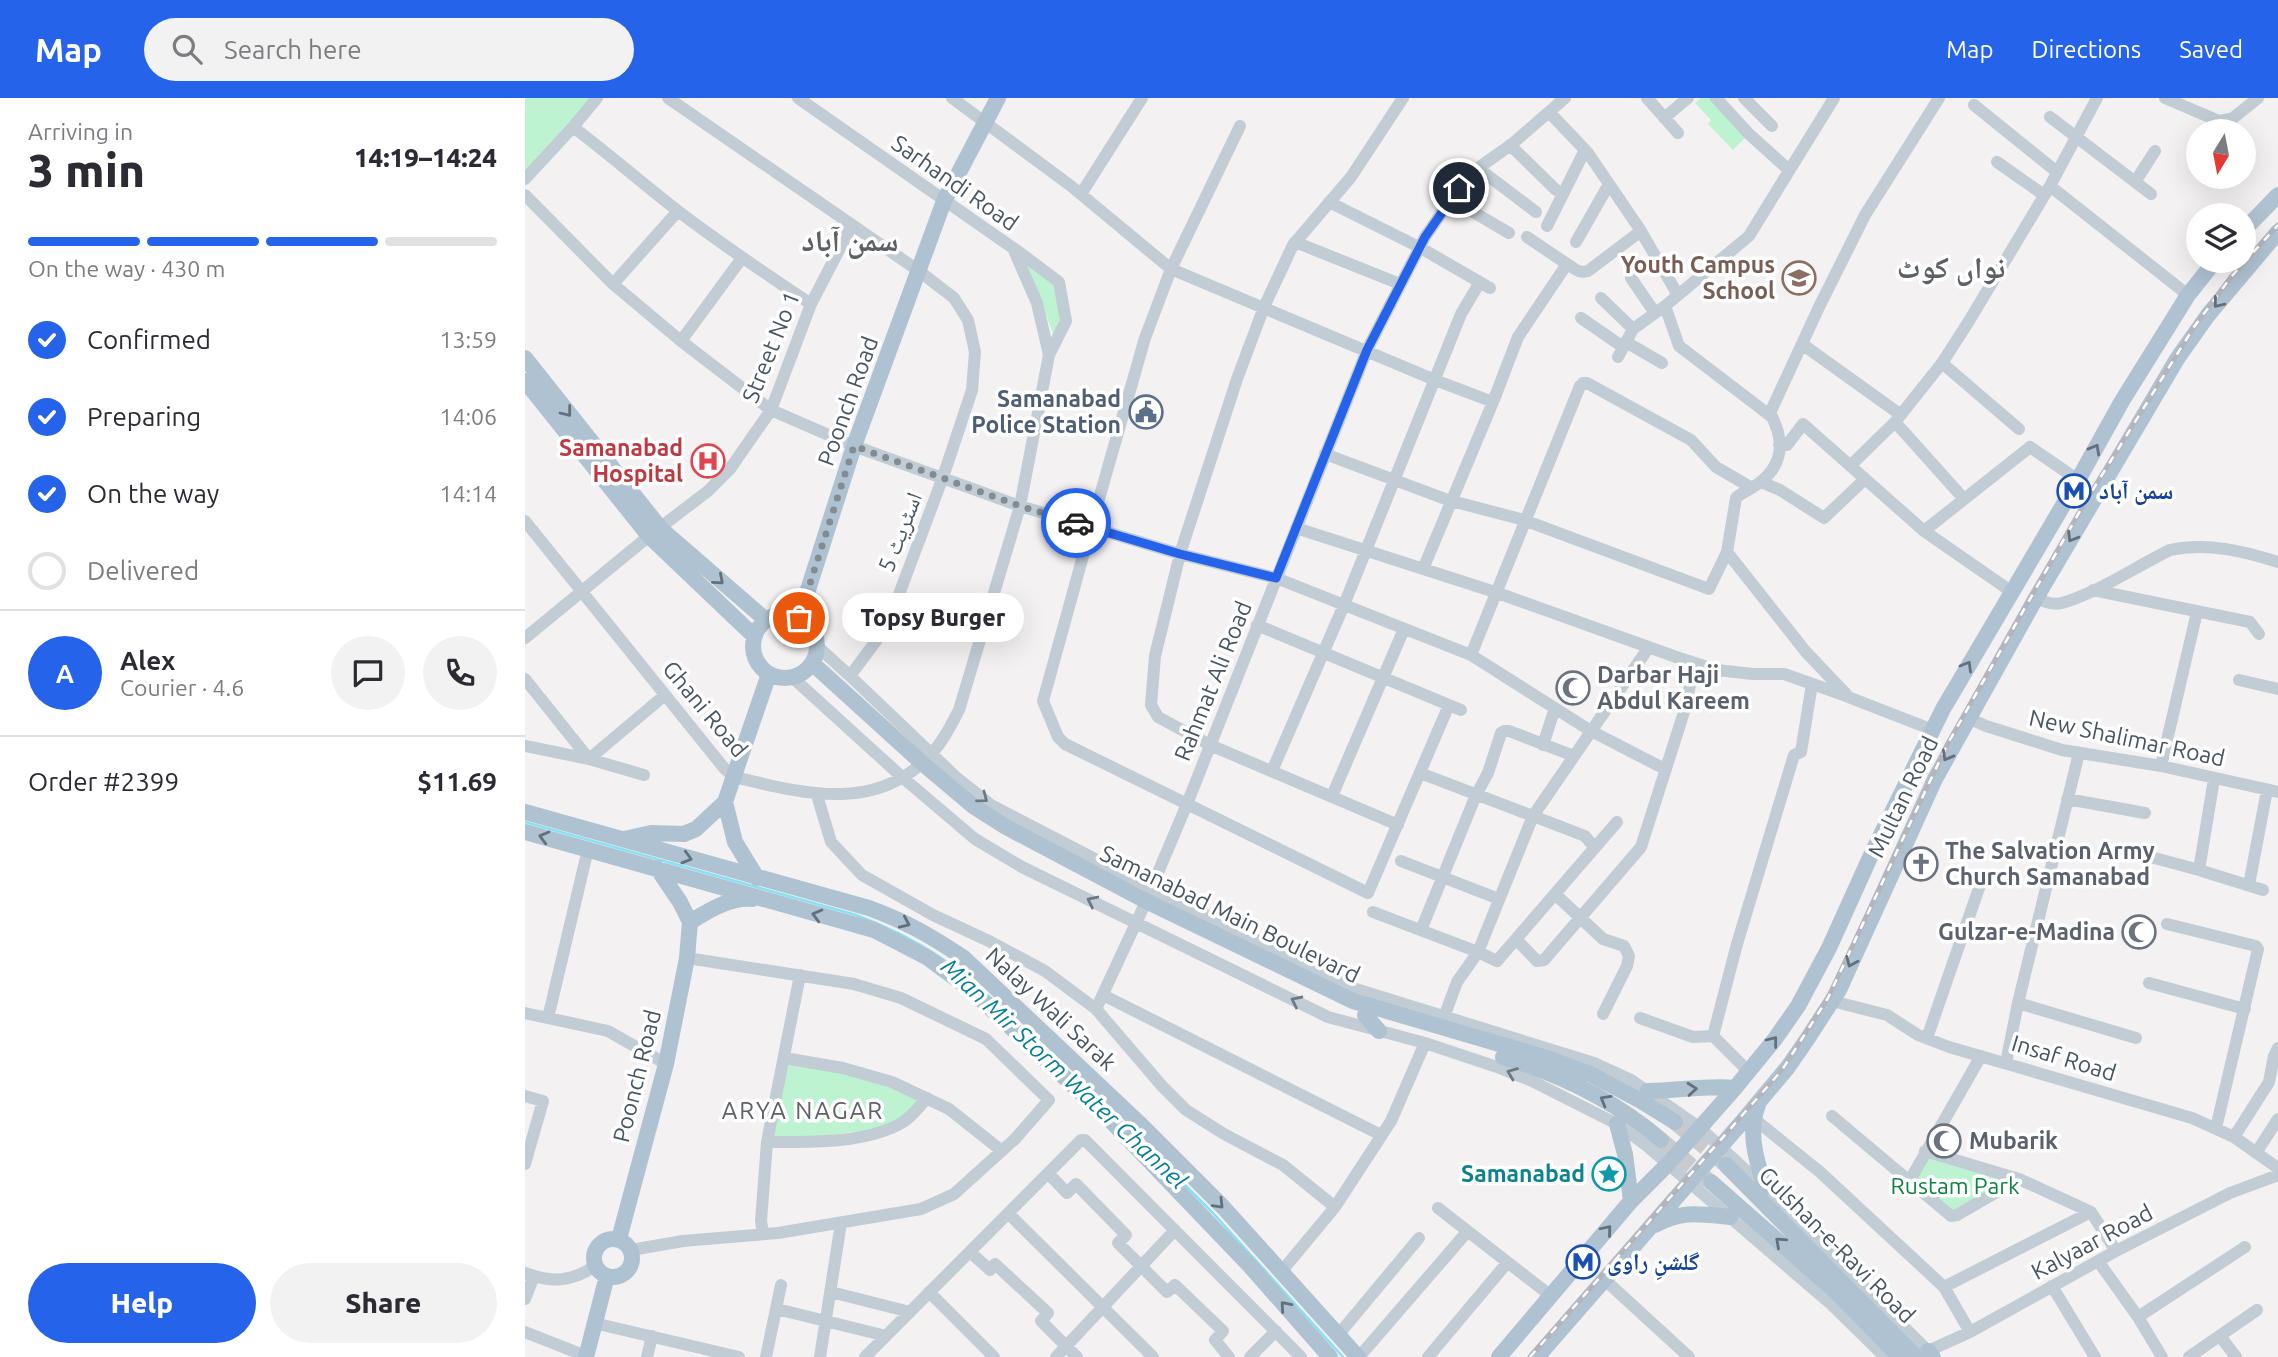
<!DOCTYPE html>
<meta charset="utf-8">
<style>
:root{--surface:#fff;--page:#f2f2f3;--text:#2b2b33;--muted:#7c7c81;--line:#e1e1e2;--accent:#2563eb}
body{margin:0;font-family:Ubuntu,"Noto Naskh Arabic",sans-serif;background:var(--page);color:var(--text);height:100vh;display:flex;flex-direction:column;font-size:26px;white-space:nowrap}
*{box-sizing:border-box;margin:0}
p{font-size:23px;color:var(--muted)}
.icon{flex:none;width:38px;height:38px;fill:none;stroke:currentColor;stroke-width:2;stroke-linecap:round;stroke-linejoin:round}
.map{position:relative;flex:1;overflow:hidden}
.side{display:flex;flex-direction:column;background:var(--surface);width:525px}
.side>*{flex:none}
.needle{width:46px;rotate:190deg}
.controls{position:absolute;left:1661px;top:21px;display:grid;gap:14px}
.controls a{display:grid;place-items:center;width:70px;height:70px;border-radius:50%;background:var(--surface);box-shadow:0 7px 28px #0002;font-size:35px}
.pin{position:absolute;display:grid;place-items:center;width:60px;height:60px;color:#fff;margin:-30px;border:4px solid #fff;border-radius:50%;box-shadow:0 2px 7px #0007}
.courier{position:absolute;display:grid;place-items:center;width:70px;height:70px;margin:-35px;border:5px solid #2563eb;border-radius:50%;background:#fff;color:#222;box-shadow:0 2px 9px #0007}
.bubble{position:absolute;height:49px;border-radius:24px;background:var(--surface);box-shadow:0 7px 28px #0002;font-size:23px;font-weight:800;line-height:49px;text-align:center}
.summary em{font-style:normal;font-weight:800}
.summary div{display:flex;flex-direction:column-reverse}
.summary{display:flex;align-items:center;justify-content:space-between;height:119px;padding:0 28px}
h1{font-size:46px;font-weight:800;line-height:52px}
.bar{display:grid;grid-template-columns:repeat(4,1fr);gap:10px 7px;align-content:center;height:84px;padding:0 28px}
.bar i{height:9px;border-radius:5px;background:var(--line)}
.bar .active{background:var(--accent)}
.bar p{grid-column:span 4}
.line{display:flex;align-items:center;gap:18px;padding:0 28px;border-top:2px solid var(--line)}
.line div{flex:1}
.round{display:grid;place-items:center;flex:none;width:74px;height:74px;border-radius:37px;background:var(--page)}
ol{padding:0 28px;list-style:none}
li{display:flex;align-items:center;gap:21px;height:77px}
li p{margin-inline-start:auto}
li .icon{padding:7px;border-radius:50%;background:var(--accent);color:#fff;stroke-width:4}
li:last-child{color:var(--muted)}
li i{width:38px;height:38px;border:4px solid var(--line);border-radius:50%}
.action{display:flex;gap:14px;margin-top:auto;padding:14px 28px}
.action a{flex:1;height:80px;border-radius:42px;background:var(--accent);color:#fff;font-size:28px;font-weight:800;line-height:80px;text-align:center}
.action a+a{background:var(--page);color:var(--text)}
header{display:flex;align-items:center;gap:42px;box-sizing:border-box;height:98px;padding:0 35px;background:var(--accent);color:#fff}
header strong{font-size:33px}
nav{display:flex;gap:38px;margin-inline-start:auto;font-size:24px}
.search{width:490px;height:63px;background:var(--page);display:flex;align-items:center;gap:18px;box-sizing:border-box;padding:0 24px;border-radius:38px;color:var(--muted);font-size:26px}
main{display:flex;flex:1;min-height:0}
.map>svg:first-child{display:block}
</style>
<header>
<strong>Map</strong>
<div class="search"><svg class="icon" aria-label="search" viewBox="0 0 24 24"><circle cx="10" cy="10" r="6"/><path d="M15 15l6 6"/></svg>Search here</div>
<nav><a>Map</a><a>Directions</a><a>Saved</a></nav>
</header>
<main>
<section class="side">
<div class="summary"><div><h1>3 min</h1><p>Arriving in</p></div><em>14:19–14:24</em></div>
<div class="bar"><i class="active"></i><i class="active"></i><i class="active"></i><i></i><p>On the way · 430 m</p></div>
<ol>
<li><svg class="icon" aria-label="check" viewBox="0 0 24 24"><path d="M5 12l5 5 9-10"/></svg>Confirmed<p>13:59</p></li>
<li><svg class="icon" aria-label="check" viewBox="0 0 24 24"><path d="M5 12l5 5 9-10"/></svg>Preparing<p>14:06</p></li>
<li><svg class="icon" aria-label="check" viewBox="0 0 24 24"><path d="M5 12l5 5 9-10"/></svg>On the way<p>14:14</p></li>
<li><i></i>Delivered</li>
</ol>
<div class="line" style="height:126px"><b class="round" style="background:var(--accent);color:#fff">A</b><div><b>Alex</b><p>Courier · 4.6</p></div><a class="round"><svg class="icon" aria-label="chat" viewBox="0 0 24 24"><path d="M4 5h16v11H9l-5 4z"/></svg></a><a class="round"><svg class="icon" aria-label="phone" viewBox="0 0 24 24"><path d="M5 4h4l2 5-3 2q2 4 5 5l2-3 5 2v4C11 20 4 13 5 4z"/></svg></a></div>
<div class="line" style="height:91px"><div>Order #2399</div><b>$11.69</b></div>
<div class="action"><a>Help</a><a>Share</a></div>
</section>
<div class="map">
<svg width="1753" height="1259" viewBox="0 0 1753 1259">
<rect width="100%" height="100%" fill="#f3f1f1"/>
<path fill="#bdf3d0" d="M0 0H70L0 80Z
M1176 0H1186L1220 40 1208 52 1183 26 1186 22 1170 5Z
M501 165 530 186C533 204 540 221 528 235Z
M255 954 400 1001 374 1024 353 1031 240 1045Z
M1402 1054 1494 1081 1432 1117 1385 1082Z"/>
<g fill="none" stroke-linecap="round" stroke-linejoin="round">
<path stroke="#87e1f4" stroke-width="2.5" d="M0 724 331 817C397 842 434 869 484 917
M615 1042 688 1115 818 1259"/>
<path stroke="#c8cacd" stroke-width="16" stroke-dasharray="16 8" stroke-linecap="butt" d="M1150 1024 1199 1065
M1136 1042 1184 1083"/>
<path stroke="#c1ccd4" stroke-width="12" d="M143 0 394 173 429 200 443 222 450 254 447 292 418 379 370 507 354 539 325 578 432 680 466 707 626 790 831 891 1069 965 1106 982 1175 1030 1240 1090 1403 1253 1445 1234 1591 1153 1705 1095 1753 1077
M427 0 546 88 646 171 910 282 968 304
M1122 0 1153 35
M1191 0 1224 36 1264 72
M1219 0 1247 28
M1640 0 1694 23 1708 20 1733 0
M1449 7 1532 74
M1024 14 1063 55 1114 130 1153 197
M1525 19 1626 96
M1139 20 1163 0
M715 28 646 171 620 240 566 429 518 603 533 639 540 646 843 795 924 607
M48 29C84 56 118 86 153 113 196 146 241 176 286 206
M985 47 1031 92
M1472 64 1519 97
M953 70 1011 114
M0 81 48 29 72 0
M1610 84 1630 53
M1525 88 1663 197
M556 96 617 0
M0 97 88 186 156 243 246 312 329 348 495 408 655 456 751 480 946 557 1066 633 1140 671
M926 101 984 135
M804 104 894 149 965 190
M1022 128 1060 52
M1002 139 1042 166
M770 144 875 186
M1051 144 1084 86
M490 151 534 184 541 223 524 257
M1106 180 1130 215
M88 186 153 113
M1076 200 1108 231
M1056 220 1098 249
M156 243 217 160
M1101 244 1137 265
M1277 246 1376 317
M1093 259 1108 231 1140 208
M1417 265 1494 331
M1247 319 1154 248 1140 208 1224 138 1309 0
M1370 324 1439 401
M1254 347H1262L1278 326 1399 433 1487 494
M800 356 923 402 999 422 1184 491 1202 454 1211 400C1217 394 1227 391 1234 385 1260 366 1259 340 1245 315L1294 209 1340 117 1414 0
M1325 368 1370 324 1417 265 1444 223 1525 88 1572 0
M1236 384 1255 392 1299 420 1340 381
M0 423 199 670 209 679C277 695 351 716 405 657 418 644 426 627 434 612L495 408 524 257 512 205 488 150 273 0
M771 430 970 494 1154 560 1192 572 1228 576H1259L1313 595 1408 632
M1399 433 1505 349 1553 382
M1202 454 1281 554 1321 596
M898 471 968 304 993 239 1042 166C1049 170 1054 176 1063 173L1116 133
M1568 492 1725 524 1734 536
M1511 500C1519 504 1529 507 1537 505 1572 495 1612 468 1645 452 1682 444 1718 453 1753 464
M732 527 936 612
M0 540 124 438 183 393 205 371 246 312 286 206 327 127
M292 548 325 578
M946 557 1055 288 1058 285H1062L1166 342 1191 369 1227 390
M267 579 377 679 450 741 497 769 803 919 900 945 972 969 1007 983 1092 1026 1122 1048 1307 1207 1360 1259
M0 581 64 661 140 597
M1714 582 1753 591
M1443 620 1461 628 1537 652 1636 668 1753 694
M1018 647 1030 610
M0 648 64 661 119 677
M1636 668 1672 514
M747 673 819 507 936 216 955 184
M292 697 306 744 337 777 408 817 466 844 520 873 571 911 618 810 662 706 842 252 900 139 942 78 987 46 1040 0
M807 698 879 531
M1542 701 1620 715
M1092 724 991 841 1012 863 1019 862 1116 749 1159 614 1170 565
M873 727 685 647 633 619 626 607 630 558 655 456 712 281 739 209 768 147 826 79 878 0
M1070 750 1060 738 1008 718 1124 549
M1626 759 1674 772 1738 792
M876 763 974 801
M1674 772 1689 681
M1724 787 1742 692
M1030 796 1078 841 1099 848 1104 858 1102 868 1078 916
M848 814 953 854 1008 718 895 675
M1642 826 1731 848 1733 851 1691 1030
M896 832 951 697 963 675 976 635 979 633H984L1049 658
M1624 885 1720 911
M578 897 856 1037
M1307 903 1362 917 1393 937 1424 949 1667 1020 1709 1039 1753 1070
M1493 905 1611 940
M571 911 637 988 661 1012 699 1036 758 1067 810 1109
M0 915 83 933 141 966
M919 919 932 884 953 854 972 863 991 841
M23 920 63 751
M1115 920 1168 939 1188 938
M1402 940 1454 790
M259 960 318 970 367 984 424 1011 477 1053
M1481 965 1493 905 1554 655
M1223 973 1188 938 1212 846 1269 657 1276 654 1287 586
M0 998 18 1003 0 1066
M1307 1018 1426 1118 1432 1117 1494 1081
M1228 1020 1295 1074 1419 1189 1566 1114
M1709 1039 1744 984 1749 958 1753 950
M242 1044C284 1044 335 1046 373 1027 385 1021 393 1010 402 1000
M1400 1053 1494 1081 1566 1114 1591 1153
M1731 1055 1753 1021
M523 1075 542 1095 551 1086 601 1137 593 1145 642 1194 650 1187 698 1233 690 1242 704 1259
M1385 1082 1456 958
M913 1110 1026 1198
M483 1115 628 1259
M238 1136 236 1123 242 1044 275 877
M106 1152 158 1143 253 1135 396 1111 429 1096 490 1041 524 1002 461 941 376 900 329 886 162 860
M445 1154 465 1172 470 1166 523 1215 516 1223 552 1259
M1573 1163 1613 1219 1637 1259
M756 1174 810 1109 866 1023 900 945
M0 1175C27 1185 46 1184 70 1168
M1080 1182 1164 1259
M1527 1188 1570 1259
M1419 1189 1445 1234
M306 1194 385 1214
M404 1194 469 1259
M0 1201 9 1178
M252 1211 361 1238
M1613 1219 1720 1149
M69 1225 214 1259
M0 1234 61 1258
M814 1236 894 1140
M1695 1238 1711 1259
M122 1259 127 1238
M241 1259 256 1187
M295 1259 316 1125
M340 1259 556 1042H560L776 1259
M531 1259 650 1132
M725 1259 751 1233
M834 1259 942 1134
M903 1259 982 1165
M1664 1259 1732 1212"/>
<path stroke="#afc2d2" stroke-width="16" d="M1718 133 1753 97
M0 260 136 431 241 522
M0 283 124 438 229 538
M228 548a32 32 0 1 1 64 0a32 32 0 1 1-64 0Z
M274 520 329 348 419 103 473 0
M287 565 397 665 448 708 481 729 621 803 828 903 1025 961 1065 976 1116 1003 1150 1024
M200 704 210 744 232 780
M0 714 344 810C382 824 406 838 439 860L613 1024 698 1109 833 1259
M0 734 349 832 403 860 445 891 587 1024 725 1168 805 1259
M99 741 126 735 159 736 171 731 200 704 244 576
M165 824C183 813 205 799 227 801
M840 917 854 933
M978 959C1035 976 1090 1003 1136 1042
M1123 993C1152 993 1182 987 1210 990
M1233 1007C1222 1034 1232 1064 1240 1090
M1092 1026 1100 1056 1106 1103
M1201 1067 1391 1259
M1186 1084 1309 1192 1375 1259
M1130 1127C1157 1112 1175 1116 1205 1119
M69 1160a19 19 0 1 1 38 0a19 19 0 1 1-38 0Z
M94 1141 141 966 162 860 165 824 155 804 132 770
M1403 1253 1408 1259
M61 1259 82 1178
M974 1259 1106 1103 1143 1066 1210 990 1250 941 1273 908 1304 850 1347 755 1418 611 1553 382 1597 303 1663 197 1690 163
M1012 1259 1217 1024 1263 969 1283 940 1314 892 1410 681 1511 500 1652 261 1683 217 1753 134"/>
<defs>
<path id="rail" d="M1005 1259 1257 972 1303 900 1422 647 1559 406 1669 229 1706 179 1753 127"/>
</defs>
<use href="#rail" stroke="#b2b6bc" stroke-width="5"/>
<use href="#rail" stroke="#fff" stroke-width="2.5" stroke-dasharray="8" stroke-linecap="butt"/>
</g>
<defs><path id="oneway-chevron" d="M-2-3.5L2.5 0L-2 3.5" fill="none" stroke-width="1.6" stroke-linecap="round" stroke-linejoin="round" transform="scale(1.75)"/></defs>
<g stroke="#61707c">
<use href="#oneway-chevron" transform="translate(1693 205) rotate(129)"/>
<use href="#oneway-chevron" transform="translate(42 314) rotate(52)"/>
<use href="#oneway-chevron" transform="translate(1570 351) rotate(-61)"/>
<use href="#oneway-chevron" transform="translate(1547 439) rotate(121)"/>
<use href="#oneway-chevron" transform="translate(194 482) rotate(41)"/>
<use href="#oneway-chevron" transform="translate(1442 568) rotate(-60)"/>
<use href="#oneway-chevron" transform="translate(1422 658) rotate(119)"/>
<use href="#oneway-chevron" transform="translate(19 739) rotate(-165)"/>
<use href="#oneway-chevron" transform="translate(162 760) rotate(16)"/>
<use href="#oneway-chevron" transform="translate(292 817) rotate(-165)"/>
<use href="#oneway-chevron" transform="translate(380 825) rotate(24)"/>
<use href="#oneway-chevron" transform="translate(1326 864) rotate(114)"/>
<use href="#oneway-chevron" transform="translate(1248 943) rotate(-52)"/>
<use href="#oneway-chevron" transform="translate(1167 991) rotate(-5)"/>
<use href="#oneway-chevron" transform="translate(1080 1002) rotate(-150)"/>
<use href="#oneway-chevron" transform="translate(694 1106) rotate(46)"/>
<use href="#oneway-chevron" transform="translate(1082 1132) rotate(-50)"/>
<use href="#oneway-chevron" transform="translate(1255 1144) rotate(-138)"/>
<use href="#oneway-chevron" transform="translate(760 1208) rotate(-131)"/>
</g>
<g stroke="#6c7983">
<use href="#oneway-chevron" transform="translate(458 700) rotate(37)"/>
<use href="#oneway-chevron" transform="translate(567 803) rotate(-154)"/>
<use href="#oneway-chevron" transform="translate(771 903) rotate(-154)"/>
<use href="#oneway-chevron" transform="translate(987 975) rotate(-158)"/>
</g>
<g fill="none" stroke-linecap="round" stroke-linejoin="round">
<path stroke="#838c93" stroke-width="7" stroke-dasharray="0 12.6" d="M274 520 329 348 495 408 551 425"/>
<path stroke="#2563eb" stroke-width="9" d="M551 425 655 456 751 480 842 252 900 139 934 90"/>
</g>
<defs>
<symbol id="school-ring" viewBox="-11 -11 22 22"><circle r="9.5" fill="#fff" stroke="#8d6e63" stroke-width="1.5"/><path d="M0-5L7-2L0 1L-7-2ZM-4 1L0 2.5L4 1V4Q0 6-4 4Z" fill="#8d6e63"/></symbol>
<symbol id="civic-ring" viewBox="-11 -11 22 22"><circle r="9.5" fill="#fff" stroke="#5c6f8a" stroke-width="1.5"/><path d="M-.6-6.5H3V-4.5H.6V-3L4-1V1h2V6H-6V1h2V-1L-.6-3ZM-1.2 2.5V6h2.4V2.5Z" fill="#5c6f8a"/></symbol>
<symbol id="hospital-ring" viewBox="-11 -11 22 22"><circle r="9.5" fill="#fff" stroke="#e0444e" stroke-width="1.5"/><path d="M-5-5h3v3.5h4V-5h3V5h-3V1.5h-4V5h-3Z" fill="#e0444e"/></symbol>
<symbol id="metro-ring" viewBox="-11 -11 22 22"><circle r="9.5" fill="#fff" stroke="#1a4fb4" stroke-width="1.5"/><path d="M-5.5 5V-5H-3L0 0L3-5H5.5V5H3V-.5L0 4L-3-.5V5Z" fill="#1a4fb4"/></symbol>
<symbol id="mosque-ring" viewBox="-11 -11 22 22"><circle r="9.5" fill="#fff" stroke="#6b7280" stroke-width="1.5"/><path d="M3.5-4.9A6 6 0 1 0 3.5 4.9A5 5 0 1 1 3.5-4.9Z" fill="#6b7280"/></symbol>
<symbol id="church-ring" viewBox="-11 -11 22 22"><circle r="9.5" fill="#fff" stroke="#6b7280" stroke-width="1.5"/><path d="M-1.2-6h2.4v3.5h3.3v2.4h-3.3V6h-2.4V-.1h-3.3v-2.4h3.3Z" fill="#6b7280"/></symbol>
<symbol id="sight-ring" viewBox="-11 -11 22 22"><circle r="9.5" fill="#fff" stroke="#0f9aa8" stroke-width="1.5"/><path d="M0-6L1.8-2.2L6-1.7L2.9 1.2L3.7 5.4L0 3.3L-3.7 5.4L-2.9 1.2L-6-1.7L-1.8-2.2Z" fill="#0f9aa8"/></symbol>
</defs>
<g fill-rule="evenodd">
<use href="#school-ring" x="1255" y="161" width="38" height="38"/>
<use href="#civic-ring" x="602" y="295" width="38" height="38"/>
<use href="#hospital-ring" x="164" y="344" width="38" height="38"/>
<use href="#metro-ring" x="1530" y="374" width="38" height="38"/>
<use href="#mosque-ring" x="1029" y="571" width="38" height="38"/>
<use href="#church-ring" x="1377" y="747" width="38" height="38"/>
<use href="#mosque-ring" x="1595" y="815" width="38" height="38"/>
<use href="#mosque-ring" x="1400" y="1024" width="38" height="38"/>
<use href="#sight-ring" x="1065" y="1057" width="38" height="38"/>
<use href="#metro-ring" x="1039" y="1145" width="38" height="38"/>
</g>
<g text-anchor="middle" stroke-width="7" stroke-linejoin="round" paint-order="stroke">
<g font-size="23" fill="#475560" stroke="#fff">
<text transform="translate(430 85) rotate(35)" y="8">Sarhandi Road</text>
<text transform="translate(246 249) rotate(-68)" y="8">Street No 1</text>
<text transform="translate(323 303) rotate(-70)" y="8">Poonch Road</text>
<text transform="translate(375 434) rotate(-69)" y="8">اسٹریٹ 5</text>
<text transform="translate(688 583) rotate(-68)" y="8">Rahmat Ali Road</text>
<text transform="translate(180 611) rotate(50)" y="8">Ghani Road</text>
<text transform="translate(1602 640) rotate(12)" y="8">New Shalimar Road</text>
<text transform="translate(1378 699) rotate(-64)" y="8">Multan Road</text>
<text transform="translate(705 816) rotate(26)" y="8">Samanabad Main Boulevard</text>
<text transform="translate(526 911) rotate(43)" y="8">Nalay Wali Sarak</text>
<text transform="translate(1539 960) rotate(17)" y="8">Insaf Road</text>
<text transform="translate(112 978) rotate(-76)" y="8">Poonch Road</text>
<text transform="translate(1567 1144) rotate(-28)" y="8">Kalyaar Road</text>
<text transform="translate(1312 1147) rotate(45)" y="8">Gulshan-e-Ravi Road</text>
</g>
<g font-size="23" font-weight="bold" fill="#785e54" stroke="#fff" text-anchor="end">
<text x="1250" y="175">Youth Campus<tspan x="1250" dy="26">School</tspan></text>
</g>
<g font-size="23" font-weight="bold" fill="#4e5e75" stroke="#fff" text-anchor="end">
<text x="596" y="309">Samanabad<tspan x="596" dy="26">Police Station</tspan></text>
</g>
<g font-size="23" font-weight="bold" fill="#be3a42" stroke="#fff" text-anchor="end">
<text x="158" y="358">Samanabad<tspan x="158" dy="26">Hospital</tspan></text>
</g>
<g font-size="23" font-weight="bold" fill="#164399" stroke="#fff" text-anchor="start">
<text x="1574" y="401">سمن آباد</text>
<text x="1082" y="1172">گلشنِ راوی</text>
</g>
<g font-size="23" font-weight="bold" fill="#5b616d" stroke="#fff" text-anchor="start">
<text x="1072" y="585">Darbar Haji<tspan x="1072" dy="26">Abdul Kareem</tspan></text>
<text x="1420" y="761">The Salvation Army<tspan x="1420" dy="26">Church Samanabad</tspan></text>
<text x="1590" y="842" text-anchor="end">Gulzar-e-Madina</text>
<text x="1444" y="1051">Mubarik</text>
</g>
<g font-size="23" font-weight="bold" fill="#0d838f" stroke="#fff" text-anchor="end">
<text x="1060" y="1084">Samanabad</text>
</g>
<g font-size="23" fill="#108445" stroke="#fff">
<text x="1430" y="1096">Rustam Park</text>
</g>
<g font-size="24" font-style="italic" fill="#037f98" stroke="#fff">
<text transform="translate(539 976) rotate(43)" y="8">Mian Mir Storm Water Channel</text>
</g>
<g font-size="24" letter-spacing="2" fill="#5d6167" stroke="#fff">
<text x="278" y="1021">ARYA NAGAR</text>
</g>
<g font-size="30" font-weight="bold" fill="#5d6167" stroke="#fff">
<text x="325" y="153">سمن آباد</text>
<text x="1426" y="180">نواں کوٹ</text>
</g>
</g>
</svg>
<div class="controls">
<a><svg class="needle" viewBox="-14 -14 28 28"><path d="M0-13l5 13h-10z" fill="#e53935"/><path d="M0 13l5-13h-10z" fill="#7c7c81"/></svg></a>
<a><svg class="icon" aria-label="layers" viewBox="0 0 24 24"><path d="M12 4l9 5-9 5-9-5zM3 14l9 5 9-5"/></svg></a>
</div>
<div class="pin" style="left:274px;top:520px;background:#ea580c"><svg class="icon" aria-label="bag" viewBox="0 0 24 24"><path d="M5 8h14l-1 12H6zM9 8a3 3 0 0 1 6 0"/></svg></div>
<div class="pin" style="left:934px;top:90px;background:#1f2937"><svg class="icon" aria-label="home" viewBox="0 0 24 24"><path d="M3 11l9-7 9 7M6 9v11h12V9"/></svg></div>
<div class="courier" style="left:551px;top:425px"><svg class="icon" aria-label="car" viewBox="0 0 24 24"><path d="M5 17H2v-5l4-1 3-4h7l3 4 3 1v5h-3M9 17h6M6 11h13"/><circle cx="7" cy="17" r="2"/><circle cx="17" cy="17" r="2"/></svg></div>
<div class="bubble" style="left:317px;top:495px;width:182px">Topsy Burger</div>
</div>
</main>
